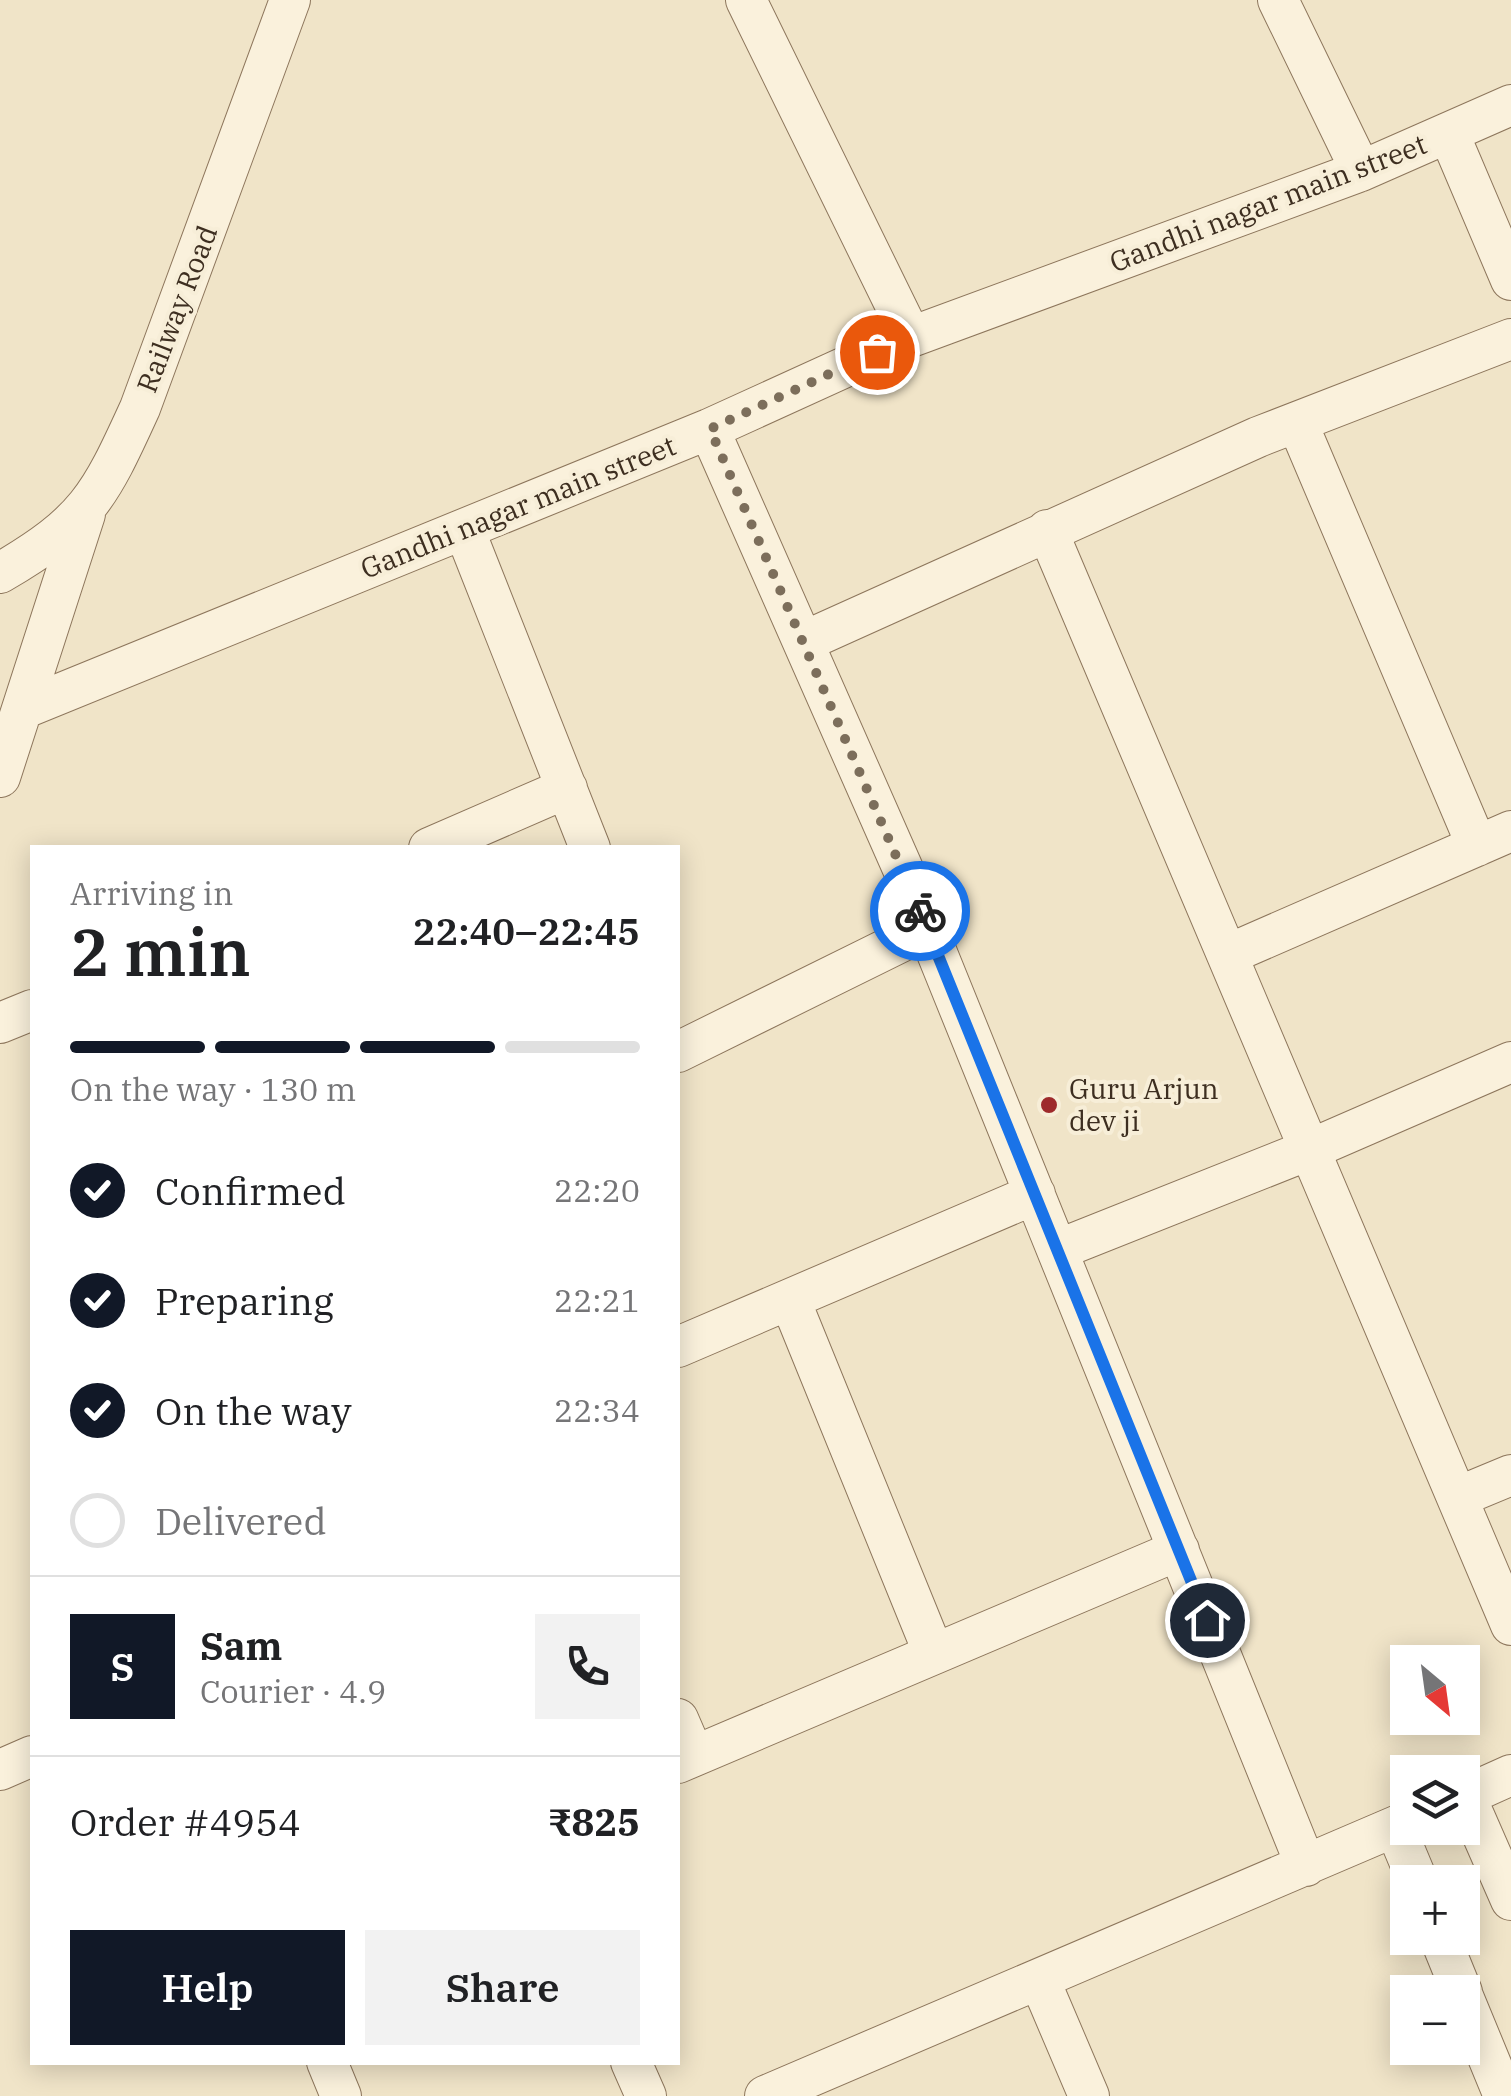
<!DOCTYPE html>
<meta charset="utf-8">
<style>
:root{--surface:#fff;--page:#f2f2f2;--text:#202124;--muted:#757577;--line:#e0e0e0;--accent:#111827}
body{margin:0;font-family:"IBM Plex Serif",serif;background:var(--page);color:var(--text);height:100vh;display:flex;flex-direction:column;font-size:38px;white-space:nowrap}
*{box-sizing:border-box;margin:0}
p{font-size:32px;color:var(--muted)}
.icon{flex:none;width:55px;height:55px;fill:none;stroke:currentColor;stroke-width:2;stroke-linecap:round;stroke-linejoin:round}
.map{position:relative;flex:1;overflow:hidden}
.drawer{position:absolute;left:30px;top:845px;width:650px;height:1220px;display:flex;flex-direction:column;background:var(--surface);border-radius:0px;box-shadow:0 5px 25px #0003}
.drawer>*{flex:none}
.needle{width:65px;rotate:151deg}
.fabs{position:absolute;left:1390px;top:1645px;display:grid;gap:20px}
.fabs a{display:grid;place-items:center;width:90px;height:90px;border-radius:0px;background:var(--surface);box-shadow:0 5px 25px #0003;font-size:50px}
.pin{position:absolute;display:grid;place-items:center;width:85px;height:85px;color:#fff;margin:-42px;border:5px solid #fff;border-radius:50%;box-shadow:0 2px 10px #0007}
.courier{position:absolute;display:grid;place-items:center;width:100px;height:100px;margin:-50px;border:8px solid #1a73e8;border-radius:50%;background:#fff;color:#222;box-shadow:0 2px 12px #0007}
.headline em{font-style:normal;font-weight:600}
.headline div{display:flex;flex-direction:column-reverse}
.headline{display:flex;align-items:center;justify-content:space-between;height:170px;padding:0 40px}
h1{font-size:65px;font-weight:600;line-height:75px}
.bar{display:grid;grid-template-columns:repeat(4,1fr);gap:15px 10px;align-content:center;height:120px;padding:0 40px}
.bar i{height:12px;border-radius:8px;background:var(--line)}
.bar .current{background:var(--accent)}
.bar p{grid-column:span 4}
.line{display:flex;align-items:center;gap:25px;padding:0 40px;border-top:2px solid var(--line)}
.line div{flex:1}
.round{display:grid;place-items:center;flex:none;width:105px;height:105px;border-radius:0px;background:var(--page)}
ol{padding:0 40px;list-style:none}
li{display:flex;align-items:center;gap:30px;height:110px}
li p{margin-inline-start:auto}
li .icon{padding:10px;border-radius:50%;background:var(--accent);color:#fff;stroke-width:4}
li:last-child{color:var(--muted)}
li i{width:55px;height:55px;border:5px solid var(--line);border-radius:50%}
.action{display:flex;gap:20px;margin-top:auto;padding:20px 40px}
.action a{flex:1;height:115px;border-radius:0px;background:var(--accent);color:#fff;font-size:40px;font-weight:600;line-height:115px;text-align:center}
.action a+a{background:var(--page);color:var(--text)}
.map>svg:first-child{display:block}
</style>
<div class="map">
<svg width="1511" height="2096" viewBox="0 0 1511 2096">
<rect width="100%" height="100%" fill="#f0e4c8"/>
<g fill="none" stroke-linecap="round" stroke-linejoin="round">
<defs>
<path id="minor" d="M746 0 911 337
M1278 0 1361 171
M1449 134 1511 280
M1297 422 1477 846
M709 429 903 869 1306 1866
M464 529 590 848
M1047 530 1511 1625
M0 573C87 522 99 498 140 408L290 0
M803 642 1258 437 1511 339
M25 708 709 429 911 337 1361 171 1511 105
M0 777 85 514
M429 848 567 788
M1229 954 1511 831
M0 1023 32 1010
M678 1052 927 929
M1057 1250 1311 1149 1511 1062
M790 1300 934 1654
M678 1347 1035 1194
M1458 1497 1511 1475
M678 1719 694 1756
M678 1763 1179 1550
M0 1770 32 1756
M1465 1795 1511 1900
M1462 1797 1511 1775
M1395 1827 1418 1882
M1440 1938 1462 1992
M1040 1981 1089 2096
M1462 1994 1504 2096
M327 2062 341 2096
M631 2062 646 2096
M765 2096 1408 1821"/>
</defs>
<use href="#minor" stroke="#8d765c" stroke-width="42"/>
<use href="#minor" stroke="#faf1dc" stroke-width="40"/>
</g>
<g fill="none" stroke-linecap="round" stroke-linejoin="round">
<path stroke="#7c6e5b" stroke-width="10" stroke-dasharray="0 18" d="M877 352 710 429 920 911"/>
<path stroke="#1a73e8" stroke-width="12" d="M920 911 1207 1620"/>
</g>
<circle fill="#9e2a2b" stroke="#f7eed8" stroke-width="4" cx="1049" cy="1105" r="10"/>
<g text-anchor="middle" stroke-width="8" stroke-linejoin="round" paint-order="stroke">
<g font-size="28" fill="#3d2e20" stroke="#f7eed8">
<text transform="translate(1268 203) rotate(-21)" y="10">Gandhi nagar main street</text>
<text transform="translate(177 309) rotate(-69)" y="10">Railway Road</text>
<text transform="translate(518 507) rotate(-22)" y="10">Gandhi nagar main street</text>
</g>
<g font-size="28" fill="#3d2e20" stroke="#f7eed8" text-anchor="start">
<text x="1069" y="1099">Guru Arjun<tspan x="1069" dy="32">dev ji</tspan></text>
</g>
</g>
</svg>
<div class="fabs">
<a><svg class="needle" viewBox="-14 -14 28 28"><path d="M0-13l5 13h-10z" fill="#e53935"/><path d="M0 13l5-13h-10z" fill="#757577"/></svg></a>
<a><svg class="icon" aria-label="layers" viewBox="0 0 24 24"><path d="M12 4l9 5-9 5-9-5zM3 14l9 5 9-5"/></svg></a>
<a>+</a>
<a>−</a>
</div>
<div class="pin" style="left:877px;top:352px;background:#ea580c"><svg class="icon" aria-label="bag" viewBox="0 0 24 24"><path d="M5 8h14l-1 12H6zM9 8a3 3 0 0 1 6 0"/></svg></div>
<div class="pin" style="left:1207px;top:1620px;background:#1f2937"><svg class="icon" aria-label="home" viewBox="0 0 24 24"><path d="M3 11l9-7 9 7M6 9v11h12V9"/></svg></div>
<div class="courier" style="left:920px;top:911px"><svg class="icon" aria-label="bike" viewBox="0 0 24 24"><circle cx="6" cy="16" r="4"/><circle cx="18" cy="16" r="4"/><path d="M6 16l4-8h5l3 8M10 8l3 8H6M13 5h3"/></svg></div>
<section class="drawer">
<div class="headline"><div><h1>2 min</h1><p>Arriving in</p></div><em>22:40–22:45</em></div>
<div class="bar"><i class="current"></i><i class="current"></i><i class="current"></i><i></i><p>On the way · 130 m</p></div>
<ol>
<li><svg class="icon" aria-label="check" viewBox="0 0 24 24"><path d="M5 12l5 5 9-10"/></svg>Confirmed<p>22:20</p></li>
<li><svg class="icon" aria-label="check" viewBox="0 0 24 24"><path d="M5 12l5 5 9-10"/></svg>Preparing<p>22:21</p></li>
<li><svg class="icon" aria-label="check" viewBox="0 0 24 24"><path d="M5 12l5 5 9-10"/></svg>On the way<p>22:34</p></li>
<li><i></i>Delivered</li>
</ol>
<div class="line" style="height:180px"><b class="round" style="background:var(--accent);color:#fff">S</b><div><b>Sam</b><p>Courier · 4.9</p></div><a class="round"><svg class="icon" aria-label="phone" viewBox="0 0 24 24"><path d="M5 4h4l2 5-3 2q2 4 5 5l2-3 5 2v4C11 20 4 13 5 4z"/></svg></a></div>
<div class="line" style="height:130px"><div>Order #4954</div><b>₹825</b></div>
<div class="action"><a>Help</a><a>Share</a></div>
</section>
</div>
